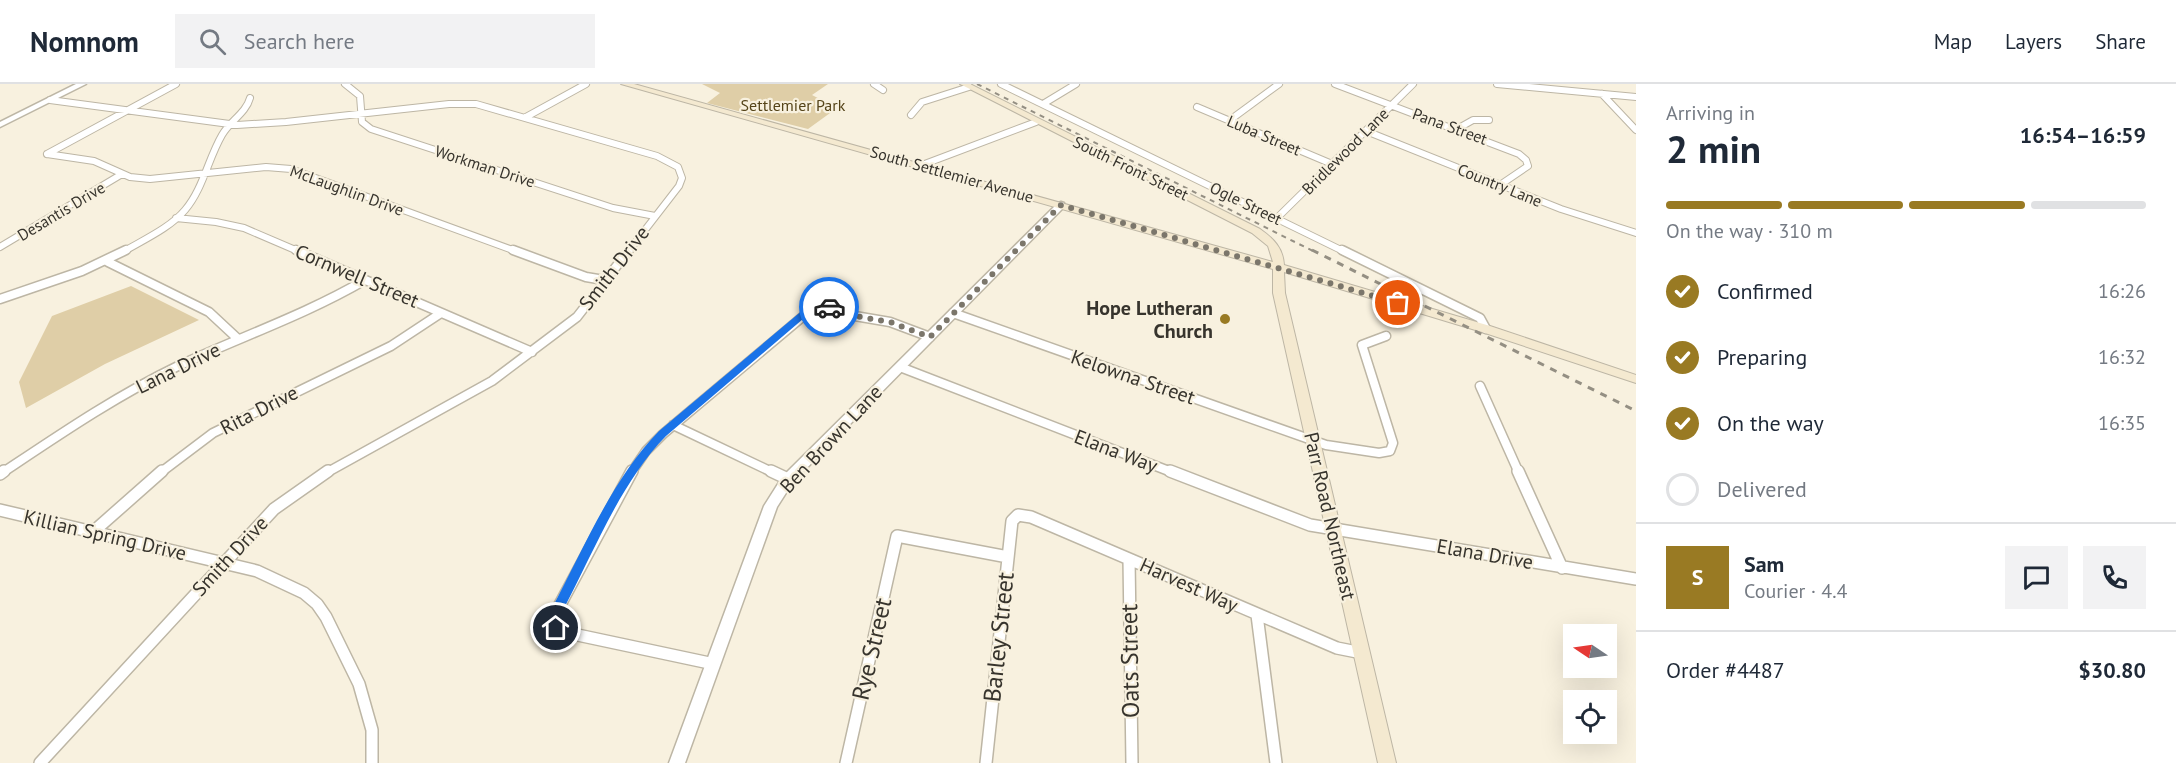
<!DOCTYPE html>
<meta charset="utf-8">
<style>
:root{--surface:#fff;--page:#f2f2f3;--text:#1f2937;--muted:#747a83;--line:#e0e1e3;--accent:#997a23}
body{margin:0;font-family:"PT Sans",sans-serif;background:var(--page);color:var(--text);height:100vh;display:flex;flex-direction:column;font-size:22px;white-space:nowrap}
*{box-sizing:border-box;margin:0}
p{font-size:20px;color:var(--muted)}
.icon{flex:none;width:33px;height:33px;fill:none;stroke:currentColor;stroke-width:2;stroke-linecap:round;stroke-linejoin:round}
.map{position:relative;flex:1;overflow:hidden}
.sheet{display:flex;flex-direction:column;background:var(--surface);width:540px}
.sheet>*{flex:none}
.needle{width:39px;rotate:283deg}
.fabs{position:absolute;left:1563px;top:540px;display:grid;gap:12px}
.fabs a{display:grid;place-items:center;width:54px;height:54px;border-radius:0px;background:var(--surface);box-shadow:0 6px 24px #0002;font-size:30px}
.pin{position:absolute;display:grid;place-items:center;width:51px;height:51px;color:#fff;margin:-26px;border:3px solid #fff;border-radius:50%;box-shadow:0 2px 6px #0007}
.courier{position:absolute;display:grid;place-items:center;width:60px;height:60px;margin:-30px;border:4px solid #1a73e8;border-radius:50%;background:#fff;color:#222;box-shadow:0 2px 8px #0007}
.summary em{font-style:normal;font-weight:700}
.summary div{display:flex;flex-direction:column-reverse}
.summary{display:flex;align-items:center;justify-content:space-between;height:102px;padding:0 30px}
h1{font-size:39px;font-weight:700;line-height:45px}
.bar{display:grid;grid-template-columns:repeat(4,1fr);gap:9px 6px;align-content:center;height:72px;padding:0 30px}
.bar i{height:8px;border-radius:4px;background:var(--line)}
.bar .selected{background:var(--accent)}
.bar p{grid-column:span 4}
.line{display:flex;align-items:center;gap:15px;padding:0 30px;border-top:2px solid var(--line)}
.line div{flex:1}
.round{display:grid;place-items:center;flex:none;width:63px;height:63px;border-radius:0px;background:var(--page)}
ol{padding:0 30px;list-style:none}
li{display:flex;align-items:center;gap:18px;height:66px}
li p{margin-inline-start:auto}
li .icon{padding:6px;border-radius:50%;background:var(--accent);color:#fff;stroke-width:4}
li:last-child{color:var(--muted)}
li i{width:33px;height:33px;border:3px solid var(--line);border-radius:50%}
header{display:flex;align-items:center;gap:36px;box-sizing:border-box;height:84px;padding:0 30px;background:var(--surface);border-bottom:2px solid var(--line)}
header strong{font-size:28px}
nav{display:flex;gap:33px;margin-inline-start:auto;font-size:21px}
.search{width:420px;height:54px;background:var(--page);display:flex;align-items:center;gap:15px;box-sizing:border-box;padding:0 21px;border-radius:0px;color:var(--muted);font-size:22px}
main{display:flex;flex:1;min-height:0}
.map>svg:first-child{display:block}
</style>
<header>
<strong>Nomnom</strong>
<div class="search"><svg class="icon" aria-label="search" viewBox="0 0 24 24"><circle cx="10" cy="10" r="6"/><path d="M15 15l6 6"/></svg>Search here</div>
<nav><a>Map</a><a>Layers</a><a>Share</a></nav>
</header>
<main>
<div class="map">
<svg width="1636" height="679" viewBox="0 0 1636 679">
<rect width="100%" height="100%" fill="#f8f1df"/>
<path fill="#dfcea7" d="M702 0H828L812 11 837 24 808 45 707 19 720 9Z
M131 202 199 236 105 280 26 324 19 298 52 232Z"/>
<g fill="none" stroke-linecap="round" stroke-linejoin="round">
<defs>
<path id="minor-far2" d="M345 0 360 12 362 38 371 45 613 124 655 132
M874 0 883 6
M1001 0 1345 168
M1335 0 1519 70 1526 76 1528 82 1500 101
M1497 0 1636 13
M1602 10 1636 46
M50 16 237 41 286 38 449 20H476L657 72 678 83 682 94 679 102 628 168
M1043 20 1076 0
M1197 23 1332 80
M911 31 922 18 969 3
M526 33 586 0
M1230 36 1279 0
M1457 45 1473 36H1489
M1366 47 1561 125 1636 149
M47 70 94 77 130 93 150 95 266 83 291 85 518 168
M47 70 176 0
M922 81 1036 38
M176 134 216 138 244 144 300 168
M1277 134 1413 0
M0 163 122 90
M123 168C143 156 170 144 185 126 203 105 208 75 222 51 230 37 246 29 250 14"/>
<path id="minor-far1" d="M296 166 532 268
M513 166 586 193 604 196
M1342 166 1480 234 1486 245
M108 178 209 228 238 255
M0 215 82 187 126 166
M953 229 1326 361 1379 369 1390 367 1393 359 1362 261 1386 252
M900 283 1174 389
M1480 302 1519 389
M673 341 774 389
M2 389C59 351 116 312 178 282 240 253 305 231 365 196
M160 389 213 349 391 262 441 229
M326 389 492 297 577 233 629 166
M631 389 646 367 663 350 813 224 820 221 827 222 849 231 890 238 930 253"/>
<path id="minor" d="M632 387 556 528V544L573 550 714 580
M771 387 788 395
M1170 387 1310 441 1636 495
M1518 387 1562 484
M0 390 4 387
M0 426 257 487 304 509 317 520 326 533 359 600 372 646V679
M93 448 162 387
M1129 475 1132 679
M1257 531 1276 679
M40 679 274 425 328 387
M846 679 897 452 1008 473
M986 679 1012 437 1018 431 1031 433 1337 564 1362 569"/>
<path id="tertiary" d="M76 0H86L0 43V38Z
M1061 118 1064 119V123L793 398 777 423 685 679H669L764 422 783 392 1058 119Z"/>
<path id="secondary" d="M621 0H634L1273 178 1268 162 1252 149 960 0H970L1260 145C1274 155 1283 164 1284 181L1490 242 1636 291V299L1482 248 1284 188 1285 209 1396 679H1378L1273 209V185Z"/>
</defs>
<use href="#minor-far2" stroke="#bdb6a5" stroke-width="8"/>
<use href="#minor-far1" stroke="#bdb6a5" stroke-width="11"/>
<use href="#minor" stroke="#bdb6a5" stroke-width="14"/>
<use href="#tertiary" stroke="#bdb6a5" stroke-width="3"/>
<use href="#secondary" stroke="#bdb6a5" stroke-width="2"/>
<use href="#minor-far2" stroke="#fff" stroke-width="6"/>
<use href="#minor-far1" stroke="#fff" stroke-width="8"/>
<use href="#minor" stroke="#fff" stroke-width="11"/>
<use href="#tertiary" fill="#fff" fill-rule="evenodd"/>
<use href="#secondary" fill="#f4e9d0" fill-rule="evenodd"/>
<path stroke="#948f83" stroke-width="2" stroke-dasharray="5 5" stroke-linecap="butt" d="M977 0 1315 168"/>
<path stroke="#948f83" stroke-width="3" stroke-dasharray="7 7" stroke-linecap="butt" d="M1312 166 1636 327"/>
</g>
<path fill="#1a73e8" d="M820 219 834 223 829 226 821 224 810 229 666 352C620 399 593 470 562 528L560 547H552V524C583 466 612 395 659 347L804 225Z"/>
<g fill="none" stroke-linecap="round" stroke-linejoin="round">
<path stroke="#7b766b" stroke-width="6" stroke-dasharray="0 10.8" d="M829 223 849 231 890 238 930 253 1061 121 1398 219"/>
</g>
<circle fill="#997a23" stroke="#f8f1df" stroke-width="2" cx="1225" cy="235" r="6"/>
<g text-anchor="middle" stroke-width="4.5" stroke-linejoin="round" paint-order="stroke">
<g font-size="16" fill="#554419" stroke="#f8f1df">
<text x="793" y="27">Settlemier Park</text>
</g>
<g font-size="16" fill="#37342d" stroke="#f8f1df">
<text transform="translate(1450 42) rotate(20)" y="6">Pana Street</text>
<text transform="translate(1264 51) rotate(23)" y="6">Luba Street</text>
<text transform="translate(1345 67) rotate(-45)" y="6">Bridlewood Lane</text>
<text transform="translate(485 82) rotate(18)" y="6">Workman Drive</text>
<text transform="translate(1131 84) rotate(26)" y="6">South Front Street</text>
<text transform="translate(952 90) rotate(16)" y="6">South Settlemier Avenue</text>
<text transform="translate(1500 101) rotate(22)" y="6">Country Lane</text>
<text transform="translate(347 106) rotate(20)" y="6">McLaughlin Drive</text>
<text transform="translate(1246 119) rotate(26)" y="6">Ogle Street</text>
<text transform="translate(61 127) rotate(-31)" y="6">Desantis Drive</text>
</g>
<g font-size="20" fill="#37342d" stroke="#f8f1df">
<text transform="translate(614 184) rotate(-52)" y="7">Smith Drive</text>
<text transform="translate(357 192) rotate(23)" y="7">Cornwell Street</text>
<text transform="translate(178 284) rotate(-26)" y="7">Lana Drive</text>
<text transform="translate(1133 293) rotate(19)" y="7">Kelowna Street</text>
<text transform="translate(259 326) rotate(-27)" y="7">Rita Drive</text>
<text transform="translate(831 355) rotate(-47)" y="7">Ben Brown Lane</text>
<text transform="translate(1116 367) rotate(21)" y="7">Elana Way</text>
<text transform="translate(1330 432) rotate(77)" y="7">Parr Road Northeast</text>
<text transform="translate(105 451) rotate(13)" y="7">Killian Spring Drive</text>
<text transform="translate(1485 470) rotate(10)" y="7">Elana Drive</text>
<text transform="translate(230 472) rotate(-47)" y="7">Smith Drive</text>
<text transform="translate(1189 501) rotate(24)" y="7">Harvest Way</text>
</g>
<g font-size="20" font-weight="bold" fill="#37342d" stroke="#f8f1df" text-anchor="end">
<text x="1213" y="231">Hope Lutheran<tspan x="1213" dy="23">Church</tspan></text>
</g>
<g font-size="24" fill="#37342d" stroke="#f8f1df">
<text transform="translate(999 553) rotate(-84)" y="8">Barley Street</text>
<text transform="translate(872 565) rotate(-77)" y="8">Rye Street</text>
<text transform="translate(1130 577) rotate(-91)" y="8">Oats Street</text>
</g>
</g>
</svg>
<div class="fabs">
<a><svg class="needle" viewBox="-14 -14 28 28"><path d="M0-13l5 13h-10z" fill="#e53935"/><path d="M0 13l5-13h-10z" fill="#747a83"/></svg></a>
<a><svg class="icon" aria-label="locate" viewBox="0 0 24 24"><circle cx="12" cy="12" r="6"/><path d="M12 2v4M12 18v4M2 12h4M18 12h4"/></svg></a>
</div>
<div class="pin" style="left:1398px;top:219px;background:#ea580c"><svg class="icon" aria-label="bag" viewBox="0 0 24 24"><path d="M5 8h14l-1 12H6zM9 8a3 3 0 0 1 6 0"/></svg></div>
<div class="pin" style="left:556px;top:544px;background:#1f2937"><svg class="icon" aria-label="home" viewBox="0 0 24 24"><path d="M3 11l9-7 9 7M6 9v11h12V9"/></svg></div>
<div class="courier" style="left:829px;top:223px"><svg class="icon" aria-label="car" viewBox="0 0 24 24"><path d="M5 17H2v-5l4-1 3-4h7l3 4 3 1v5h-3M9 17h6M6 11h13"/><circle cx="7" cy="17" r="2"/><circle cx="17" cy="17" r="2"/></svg></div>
</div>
<section class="sheet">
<div class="summary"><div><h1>2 min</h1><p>Arriving in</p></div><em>16:54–16:59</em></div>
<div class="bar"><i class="selected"></i><i class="selected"></i><i class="selected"></i><i></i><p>On the way · 310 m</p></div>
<ol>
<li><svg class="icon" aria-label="check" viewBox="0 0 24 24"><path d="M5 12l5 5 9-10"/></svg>Confirmed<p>16:26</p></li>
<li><svg class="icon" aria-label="check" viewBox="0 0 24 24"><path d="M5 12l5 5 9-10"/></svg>Preparing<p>16:32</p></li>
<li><svg class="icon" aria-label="check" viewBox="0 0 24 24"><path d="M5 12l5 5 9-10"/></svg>On the way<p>16:35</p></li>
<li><i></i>Delivered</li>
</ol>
<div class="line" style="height:108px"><b class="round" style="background:var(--accent);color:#fff">S</b><div><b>Sam</b><p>Courier · 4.4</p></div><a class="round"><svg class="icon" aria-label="chat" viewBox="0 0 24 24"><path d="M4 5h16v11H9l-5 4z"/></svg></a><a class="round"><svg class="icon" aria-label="phone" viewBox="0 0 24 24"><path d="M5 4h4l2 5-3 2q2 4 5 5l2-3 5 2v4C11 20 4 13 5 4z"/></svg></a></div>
<div class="line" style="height:78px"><div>Order #4487</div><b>$30.80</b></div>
</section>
</main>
